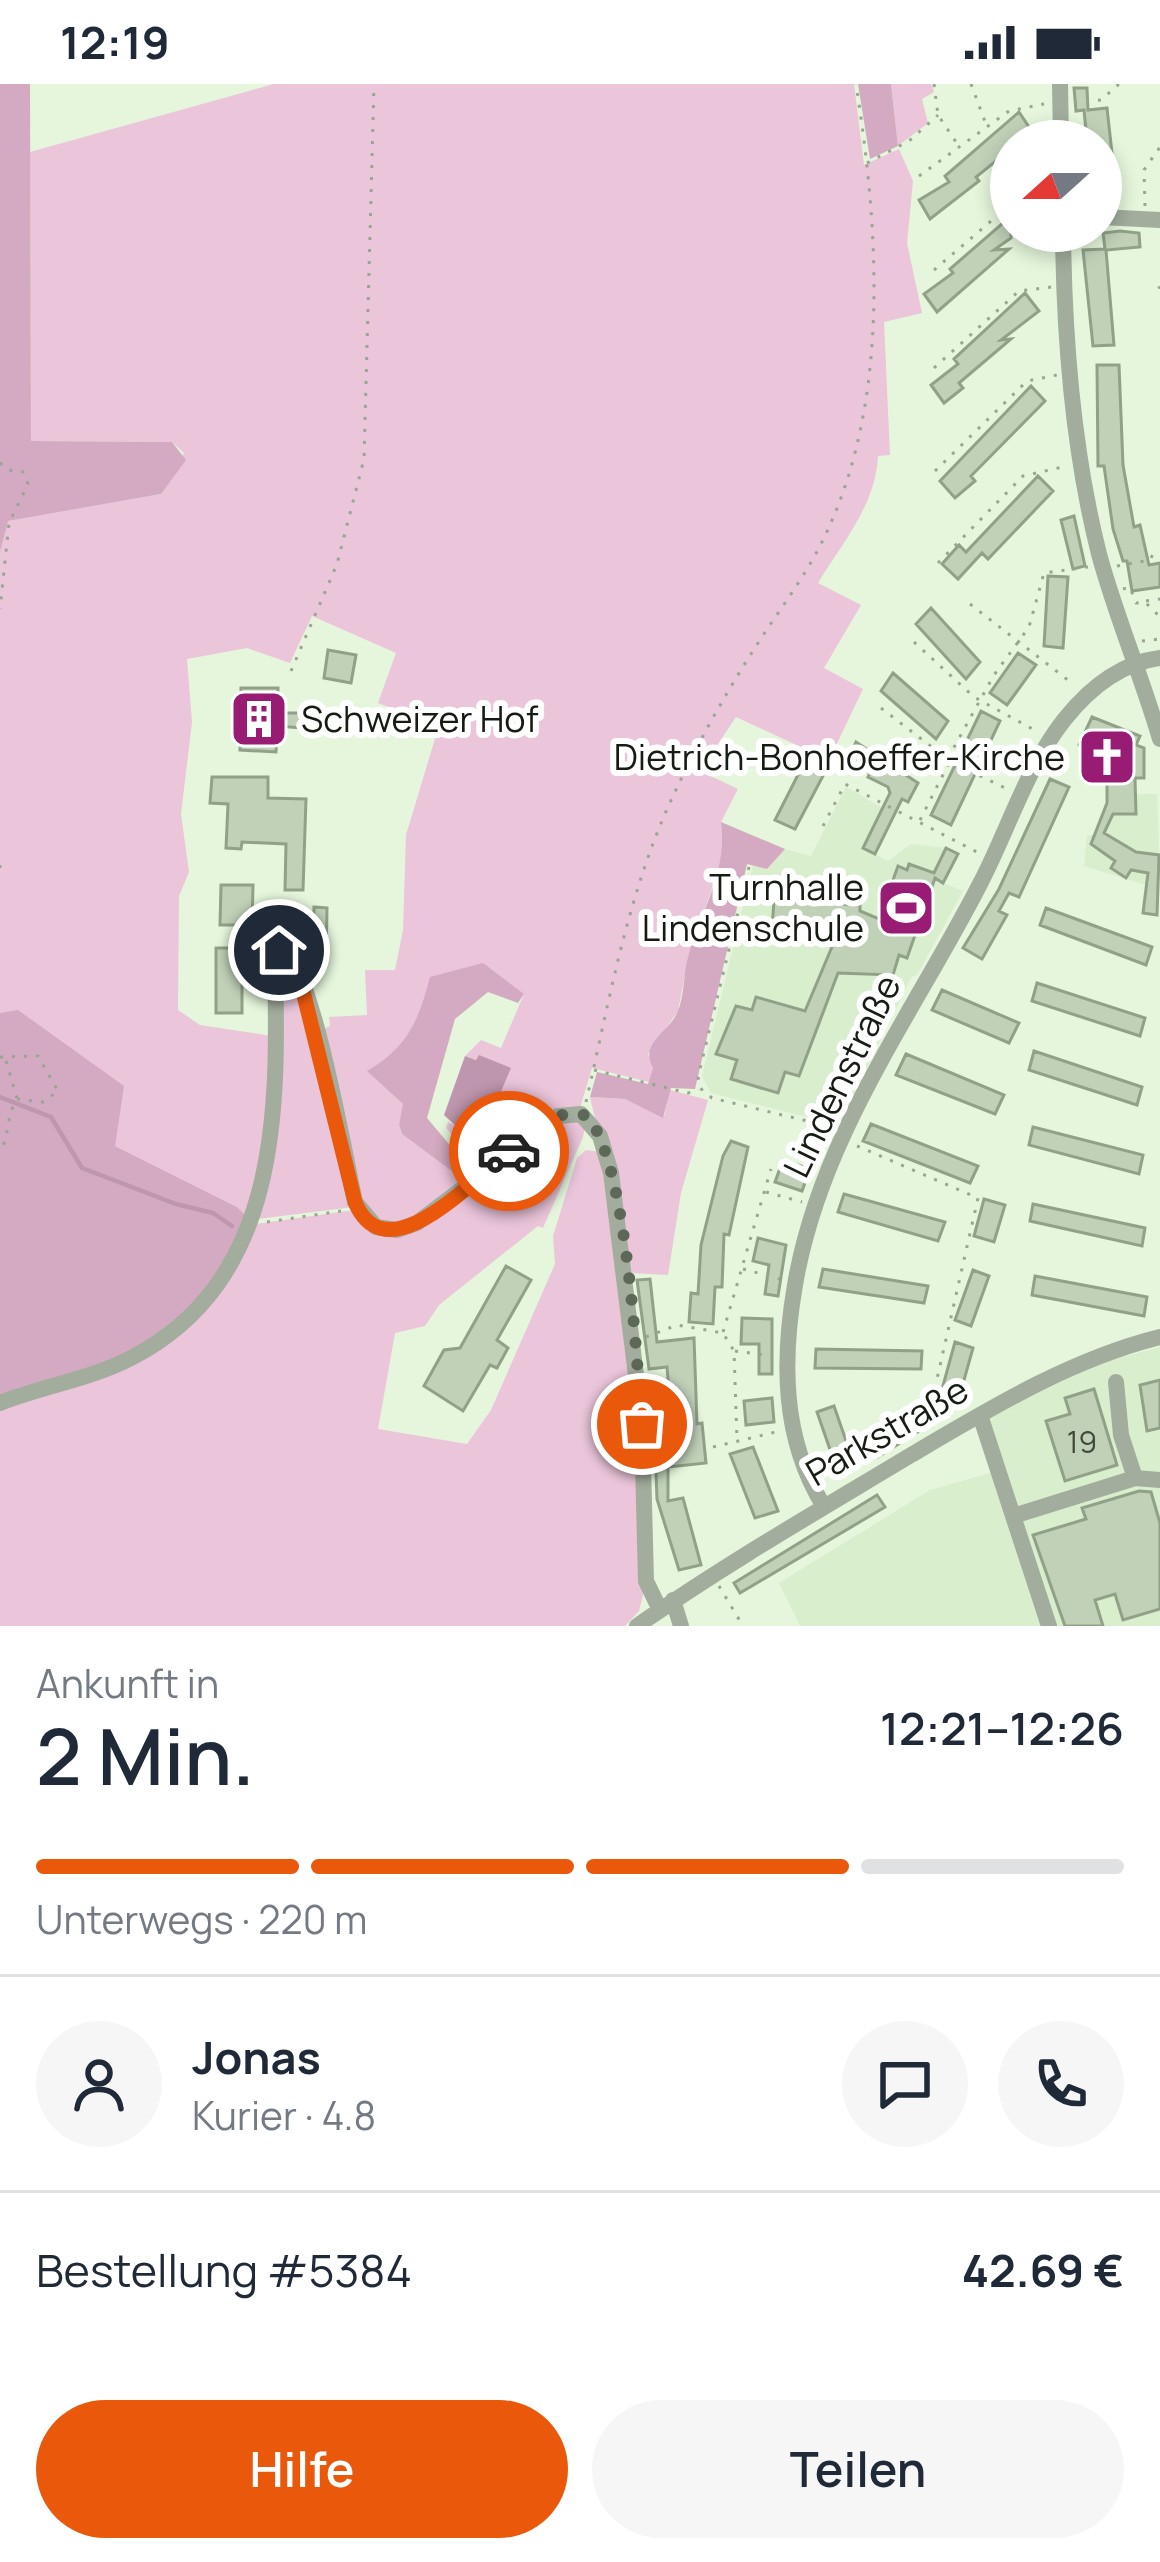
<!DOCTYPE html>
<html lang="de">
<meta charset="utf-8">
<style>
:root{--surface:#fff;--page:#f6f6f7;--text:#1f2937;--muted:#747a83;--line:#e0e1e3;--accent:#ea580c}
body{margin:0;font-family:Manrope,sans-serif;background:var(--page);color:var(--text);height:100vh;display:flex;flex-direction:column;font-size:45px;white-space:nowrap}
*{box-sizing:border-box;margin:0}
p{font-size:39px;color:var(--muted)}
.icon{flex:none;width:66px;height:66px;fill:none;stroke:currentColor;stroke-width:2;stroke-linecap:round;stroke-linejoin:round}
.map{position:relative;height:1542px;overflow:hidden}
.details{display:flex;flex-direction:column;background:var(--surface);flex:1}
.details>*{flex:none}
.needle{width:78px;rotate:249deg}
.controls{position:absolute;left:990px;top:36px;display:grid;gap:24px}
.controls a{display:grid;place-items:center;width:132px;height:132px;border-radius:50%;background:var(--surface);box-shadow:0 6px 18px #0003;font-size:60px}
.pin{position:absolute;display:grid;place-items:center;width:102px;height:102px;color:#fff;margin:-51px;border:6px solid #fff;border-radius:50%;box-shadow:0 3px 12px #0007}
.courier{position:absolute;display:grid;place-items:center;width:120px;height:120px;margin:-60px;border:9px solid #ea580c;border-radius:50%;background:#fff;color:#222;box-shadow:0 3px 15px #0007}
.summary em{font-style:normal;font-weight:600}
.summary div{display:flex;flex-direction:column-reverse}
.summary{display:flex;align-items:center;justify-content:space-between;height:204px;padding:0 36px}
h1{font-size:78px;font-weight:600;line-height:90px}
.bar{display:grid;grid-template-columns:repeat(4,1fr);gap:18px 12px;align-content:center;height:144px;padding:0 36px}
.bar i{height:15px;border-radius:9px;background:var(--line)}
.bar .current{background:var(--accent)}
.bar p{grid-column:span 4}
.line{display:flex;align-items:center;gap:30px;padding:0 36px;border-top:3px solid var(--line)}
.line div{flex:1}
.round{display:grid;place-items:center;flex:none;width:126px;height:126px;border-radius:63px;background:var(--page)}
.cta{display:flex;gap:24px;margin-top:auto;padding:24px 36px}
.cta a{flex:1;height:138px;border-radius:72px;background:var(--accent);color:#fff;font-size:48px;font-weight:600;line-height:138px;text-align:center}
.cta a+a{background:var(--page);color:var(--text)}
.status{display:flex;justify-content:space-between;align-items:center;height:84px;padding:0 60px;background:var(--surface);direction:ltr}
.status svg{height:33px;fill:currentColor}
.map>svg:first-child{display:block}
</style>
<div class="status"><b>12:19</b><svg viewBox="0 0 49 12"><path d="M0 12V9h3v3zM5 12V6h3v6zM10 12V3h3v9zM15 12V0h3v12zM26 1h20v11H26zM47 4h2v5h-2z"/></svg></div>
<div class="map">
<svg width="1160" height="1542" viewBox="0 0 1160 1542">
<rect width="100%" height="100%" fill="#e5f6dc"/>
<path fill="#d8eecd" d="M846 703 883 724 864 765 888 777 911 760 946 764 958 770 943 799 963 807 917 891 912 892 838 1041 711 1009 702 992 753 781 767 785 785 765 811 772Z
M1135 710H1157L1160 793 1146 801 1084 782 1087 752 1105 749 1113 730H1135Z
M1160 1263V1542H800L779 1499 930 1406 993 1388 976 1338 1104 1278Z"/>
<path fill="#ebc5da" d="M274 0H854L864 81 899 65 913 97 907 159 922 229 884 238 890 371 878 372C876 420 843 458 818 499L861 521 824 584 863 605 829 676 736 633 700 687 738 705 721 738 725 767 689 870 678 927 648 970 653 984 649 998 592 984 580 1024 490 1076 476 1077 446 1044 448 1038 458 1043 477 976 465 972 481 956 501 964 524 910 431 893C419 936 407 964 368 987L404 1021 399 1041 402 1050 465 1097 428 1128 389 1142 365 1128 319 947 330 942 329 933 367 931 365 886H395L403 846 406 751 437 648 433 640 378 619 396 569 312 532 290 579 247 564 187 575 192 638 181 730 189 788 179 812 178 926 200 941 272 952 283 878H288L294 887 353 1123 251 1136 237 1123 115 1062 0 929V468L7 437 161 410 184 369 172 358 31 357 30 68Z
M891 0H931L934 8 922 15 928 39 898 62Z
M670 1006 708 1016 681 1109 668 1191 631 1189 590 1013 625 1015 664 1033Z
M574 1033 585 1043 583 1053 543 1144 538 1142 439 1221 425 1242 395 1249 378 1345 467 1360 491 1326 555 1180 553 1152 577 1074 586 1066 600 1068 639 1350 643 1511 639 1527 625 1542H0V1323L256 1140 354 1126 385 1151Z"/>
<path fill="#d3aac1" d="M0 0H30L31 357 172 358 186 376 161 410 8 437 0 468Z
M858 0H891L898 62 870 75Z
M721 738 785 765 767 785 747 780 695 1005 671 1004 663 1034 625 1015 590 1013 597 988 648 1000 653 984C639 959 668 949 677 929 685 912 683 891 688 873 701 826 728 788 721 738Z
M483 879 524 910 518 919 488 908 455 935 427 1034 464 1078 468 1091 465 1097 402 1050 399 1041 403 1020 367 987C407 964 419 936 430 893Z
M18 926 124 1002 115 1062 237 1123 251 1136C228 1183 182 1246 133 1268 91 1287 44 1300 0 1315V929Z"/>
<path fill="#be96ad" d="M479 971 511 984 483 1050 464 1041 458 1044 444 1031 465 972 476 976Z"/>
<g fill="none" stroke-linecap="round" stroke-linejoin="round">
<path stroke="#be96ad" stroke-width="4.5" d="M0 1013 51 1033 82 1084 176 1120 213 1129 232 1142"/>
</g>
<path fill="#c0d1b8" stroke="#90a188" stroke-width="3" d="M1074 4H1087L1088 26 1107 24 1115 96 1101 97V57H1087L1084 26 1076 27Z
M1019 28 1031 46 1011 57V65L976 93 979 97 930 135 919 116 949 98 945 92Z
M1011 132V154L994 166 1009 165 937 228 924 210 953 189 950 185Z
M1120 147 1139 149 1140 163 1106 166 1114 261 1093 262 1083 166 1105 165 1103 149Z
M1025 209 1039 227 1001 256 1011 255 959 299 963 304 944 319 931 301 958 280 954 275Z
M1097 281H1119L1123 381 1134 443 1140 441 1149 481 1160 479V503L1132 507 1127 477H1123L1113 445 1104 382H1098Z
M1031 302 1045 317 971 392 975 397 955 414 940 397Z
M1038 392 1053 407 988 475 982 469 958 495 942 480 959 461 966 468Z
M1074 432 1085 482 1073 485 1061 436Z
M1048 492 1068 493 1063 564 1044 562Z
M931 524 980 578 966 595 916 540Z
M328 566 356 571 351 599 324 594Z
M1018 569 1036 581 1007 621 990 609Z
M893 589 948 637 936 655 881 607Z
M241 604H278L277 629H302L301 644 277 642 276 668 240 666Z
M981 627 1000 637 951 741 931 731Z
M1092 633 1140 652 1136 661 1144 664V694H1135L1136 730H1113L1104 749 1136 768 1159 771 1157 831 1143 829 1148 789 1131 786 1126 794 1111 784 1115 777 1091 760 1107 719V689L1079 661Z
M856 658 918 699 908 718 902 715 875 770 863 764 890 709 888 703 868 693 870 689 847 678Z
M803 681 824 690 795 745 775 736Z
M212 693H268V714L306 715 303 806H285L286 760 242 758 241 765 226 764 228 720 210 719Z
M1050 695 1069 703 1019 813 1009 809 999 827 1007 831 982 875 963 864 999 805Z
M946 764 958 770 943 799 935 794 907 874 899 871 893 891 838 889 799 992 785 988 778 1009 731 995 737 976 716 970 736 922 752 926 756 913 805 927 834 858 829 859 828 845H772L774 816 860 821V827L879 835 898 782 907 786 909 780 934 789Z
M221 801H253L252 841H220Z
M314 823 327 824 326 879 313 878Z
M1046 824 1152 863 1146 881 1040 841Z
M216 864H242V929H216Z
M1037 899 1145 934 1140 952 1032 917Z
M942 906 1019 939 1009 959 932 926Z
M1034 967 1142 1003 1137 1021 1029 986Z
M906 970 1004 1011 995 1030 896 991Z
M871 1040 978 1082 970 1099 863 1057Z
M1033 1043 1143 1071 1139 1090 1029 1061Z
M731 1057 748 1063 729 1151 724 1150 722 1203H715L713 1240 689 1238 691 1209 698 1210 701 1161 723 1072Z
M783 1076 810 1085 802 1107 775 1098Z
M844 1110 945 1138 938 1157 838 1128Z
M984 1115 1005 1121 994 1158 974 1152Z
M1033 1120 1145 1144 1142 1162 1030 1137Z
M758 1154 786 1161 778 1212 765 1210 769 1181 753 1177Z
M506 1182 531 1196 497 1256 508 1264 497 1284 490 1281 463 1327 424 1302 444 1266 460 1264Z
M823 1185 928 1202 924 1219 819 1203Z
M973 1186 989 1192 971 1242 955 1236Z
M1035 1192 1147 1213 1144 1232 1032 1211Z
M650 1195 657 1258 694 1254 697 1340 702 1339 706 1379 668 1383V1417L683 1414 701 1481 679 1486 657 1415 655 1364H680L677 1333 671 1334 667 1283 649 1285 637 1196Z
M742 1234 772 1235V1290H759V1260H741Z
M955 1258 973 1264 959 1314 941 1309Z
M816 1265 922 1267 921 1285 815 1284Z
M1160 1296V1344L1147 1347 1140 1301Z
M1094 1305 1117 1381 1065 1397 1046 1337 1070 1330 1065 1314Z
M772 1314 774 1338 746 1341 744 1317Z
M834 1322 852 1374 835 1380 817 1328Z
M922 1328 930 1340 878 1373 870 1361Z
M753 1363 778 1427 755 1434 730 1370Z
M1139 1407 1151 1408 1160 1439V1525L1123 1536 1115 1510 1095 1516 1103 1542H1065L1033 1451 1086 1435 1082 1424Z
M877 1411 885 1423 740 1509 734 1499Z"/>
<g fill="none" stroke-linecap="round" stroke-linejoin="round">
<path stroke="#98a591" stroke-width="3" stroke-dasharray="3 9" stroke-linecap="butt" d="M934 0 938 31 958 61
M971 0 987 43
M1074 18 1101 16 1119 0
M867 79 909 57 938 31
M919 92 1009 27 1044 20
M1145 122 1144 86 1160 63
M934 186 1011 120
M1158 204 1160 203
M934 284 1019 207 1052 203
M0 379 8 386 23 388 28 400 9 439 0 525
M935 387 1027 297 1057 291
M938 479 1023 392 1067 382
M1117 482 1150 476 1153 470
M1123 505 1130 503 1136 519 1145 518 1160 533
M1146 517 1160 515
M970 520 1073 600
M1142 557 1160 555
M914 558 974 613 1038 648
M291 587 337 480 364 375 374 0
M881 624 950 677 1005 704
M948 674 994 591 1029 543 1044 489 1088 483
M920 736 950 677
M823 742 845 700 977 768
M0 781V785
M749 783 698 993 700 1004 712 1014 832 1043
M0 973 38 972 58 1007 43 1018 17 1015C6 1032 10 1050 0 1068
M6 977 17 1014
M594 986 688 1009 699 1006
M586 1018C610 914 628 807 674 710 698 658 727 607 758 559 780 525 804 494 822 458 891 320 879 148 856 0
M857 1062 978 1114 932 1317 940 1338
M766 1108 802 1118
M267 1138 341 1127
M743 1185 780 1195
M723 1248 771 1085
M646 1253 677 1241 723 1249 734 1267 737 1356
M735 1267 773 1272
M713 1363 780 1347
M719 1502 743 1542"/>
<path stroke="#a2ad9d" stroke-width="16" d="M1060 0 1061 57
M1101 133 1160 136
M1063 147C1064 254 1073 367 1099 470 1116 533 1142 593 1160 655
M0 1319C43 1302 91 1295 131 1274 284 1195 278 1020 275 872L277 866H285C313 890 345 1072 355 1118L376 1143 397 1146 417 1139 558 1032 581 1030 600 1052 611 1089 642 1340 646 1497 660 1526
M980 1331 1049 1542
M1135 1394 1160 1396
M823 1421C782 1354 782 1276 795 1201 820 1052 914 929 981 798 1008 746 1027 683 1064 636 1088 606 1120 579 1160 574
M1013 1432 1135 1394 1121 1351 1116 1298
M673 1516 681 1542
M637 1542C726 1480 818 1427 911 1371 989 1325 1071 1275 1160 1253"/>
</g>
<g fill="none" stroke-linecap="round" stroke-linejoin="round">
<path stroke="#5e6859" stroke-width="12" stroke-dasharray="0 21.6" d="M509 1067C531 1049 557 1021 587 1032 627 1077 636 1274 642 1340"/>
<path stroke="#ea580c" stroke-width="15" d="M279 866 287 867 297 883 355 1118C386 1193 475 1094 509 1067"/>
</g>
<defs>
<symbol id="building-square" viewBox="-11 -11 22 22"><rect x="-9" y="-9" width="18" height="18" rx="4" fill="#991c74" stroke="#fff"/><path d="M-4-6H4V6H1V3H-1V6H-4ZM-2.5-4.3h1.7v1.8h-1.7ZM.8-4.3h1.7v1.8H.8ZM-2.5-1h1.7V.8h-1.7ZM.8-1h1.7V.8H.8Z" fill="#fff"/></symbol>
<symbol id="church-square" viewBox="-11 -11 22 22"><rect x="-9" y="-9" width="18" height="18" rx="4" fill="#991c74" stroke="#fff"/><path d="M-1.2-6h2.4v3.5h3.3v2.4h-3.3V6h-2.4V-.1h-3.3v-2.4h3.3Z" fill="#fff"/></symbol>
<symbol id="stadium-square" viewBox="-11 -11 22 22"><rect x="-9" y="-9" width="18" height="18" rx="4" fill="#991c74" stroke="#fff"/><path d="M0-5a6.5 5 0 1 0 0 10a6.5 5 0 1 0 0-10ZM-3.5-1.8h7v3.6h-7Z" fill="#fff"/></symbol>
</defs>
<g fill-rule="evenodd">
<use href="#building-square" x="226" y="602" width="66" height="66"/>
<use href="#church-square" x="1074" y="640" width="66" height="66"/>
<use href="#stadium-square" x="873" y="791" width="66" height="66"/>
</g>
<g text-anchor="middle" stroke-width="12" stroke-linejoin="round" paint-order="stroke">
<g font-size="30" fill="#40493c">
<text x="1082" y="1369">19</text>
</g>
<g font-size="36" fill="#161c13" stroke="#fff" text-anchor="end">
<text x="301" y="648" text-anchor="start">Schweizer Hof</text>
<text x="1065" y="686">Dietrich-Bonhoeffer-Kirche</text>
<text x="864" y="816">Turnhalle<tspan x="864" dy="41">Lindenschule</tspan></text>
</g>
<g font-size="36" fill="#161c13" stroke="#fff">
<text transform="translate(842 992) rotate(-64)" y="13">Lindenstraße</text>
<text transform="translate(887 1347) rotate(-30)" y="13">Parkstraße</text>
</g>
</g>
</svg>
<div class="controls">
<a><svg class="needle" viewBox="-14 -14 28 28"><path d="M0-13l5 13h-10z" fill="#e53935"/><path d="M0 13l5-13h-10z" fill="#747a83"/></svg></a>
</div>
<div class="pin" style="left:642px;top:1340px;background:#ea580c"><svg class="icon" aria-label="bag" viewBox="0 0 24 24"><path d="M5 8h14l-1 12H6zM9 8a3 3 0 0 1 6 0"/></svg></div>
<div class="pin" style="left:279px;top:866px;background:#1f2937"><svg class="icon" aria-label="home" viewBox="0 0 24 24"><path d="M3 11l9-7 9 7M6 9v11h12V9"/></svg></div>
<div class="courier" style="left:509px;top:1067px"><svg class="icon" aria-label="car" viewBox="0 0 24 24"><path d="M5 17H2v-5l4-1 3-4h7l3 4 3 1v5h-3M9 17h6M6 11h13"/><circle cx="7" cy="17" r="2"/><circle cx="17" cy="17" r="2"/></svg></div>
</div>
<section class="details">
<div class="summary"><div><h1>2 Min.</h1><p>Ankunft in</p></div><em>12:21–12:26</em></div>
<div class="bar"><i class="current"></i><i class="current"></i><i class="current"></i><i></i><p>Unterwegs · 220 m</p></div>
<div class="line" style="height:216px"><a class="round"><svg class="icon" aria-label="person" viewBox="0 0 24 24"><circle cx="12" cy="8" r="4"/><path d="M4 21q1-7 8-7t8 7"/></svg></a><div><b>Jonas</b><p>Kurier · 4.8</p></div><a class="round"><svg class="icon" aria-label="chat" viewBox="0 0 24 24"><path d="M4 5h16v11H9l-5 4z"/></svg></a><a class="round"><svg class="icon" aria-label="phone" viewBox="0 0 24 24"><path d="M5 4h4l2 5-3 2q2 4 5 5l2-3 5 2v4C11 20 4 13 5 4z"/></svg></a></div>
<div class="line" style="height:156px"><div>Bestellung #5384</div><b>42.69 €</b></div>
<div class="cta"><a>Hilfe</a><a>Teilen</a></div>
</section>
